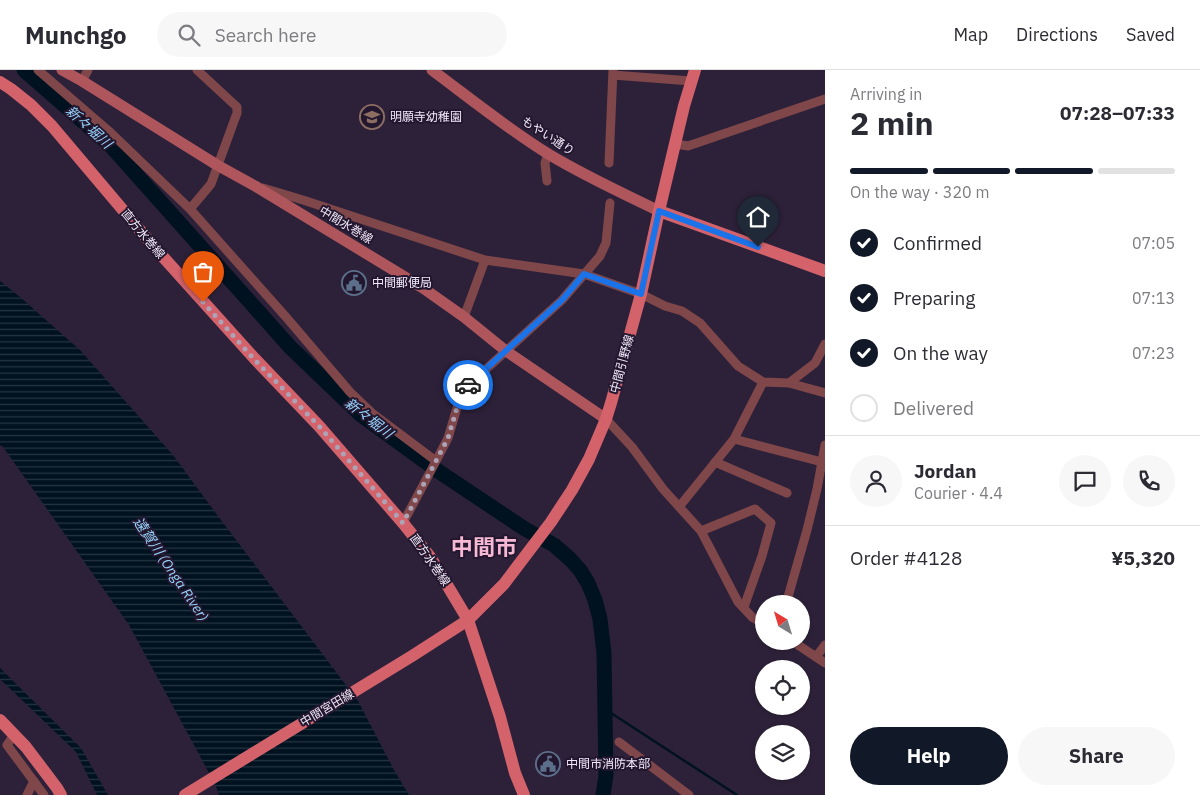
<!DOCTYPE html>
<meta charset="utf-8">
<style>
:root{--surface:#fff;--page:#f7f7f7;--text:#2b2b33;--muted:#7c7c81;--line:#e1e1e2;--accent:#111827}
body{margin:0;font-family:"IBM Plex Sans","Noto Sans JP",sans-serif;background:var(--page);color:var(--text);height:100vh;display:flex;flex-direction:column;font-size:19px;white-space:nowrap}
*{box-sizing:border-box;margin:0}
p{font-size:16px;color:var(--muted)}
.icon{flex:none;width:28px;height:28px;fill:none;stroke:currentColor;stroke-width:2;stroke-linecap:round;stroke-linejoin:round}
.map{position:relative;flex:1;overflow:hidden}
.sheet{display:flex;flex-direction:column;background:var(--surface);width:375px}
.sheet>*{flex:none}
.needle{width:32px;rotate:322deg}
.fabs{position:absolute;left:755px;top:525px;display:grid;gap:10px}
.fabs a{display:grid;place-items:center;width:55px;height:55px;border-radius:50%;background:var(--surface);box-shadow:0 1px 4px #0004;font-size:25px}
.pin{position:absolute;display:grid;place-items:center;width:42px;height:42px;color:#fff;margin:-51px -21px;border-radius:50% 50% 50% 0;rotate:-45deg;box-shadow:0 0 5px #0007}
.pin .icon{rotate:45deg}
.courier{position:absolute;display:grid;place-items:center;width:50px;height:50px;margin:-25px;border:4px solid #1a73e8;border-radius:50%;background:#fff;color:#222;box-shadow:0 1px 6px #0007}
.head em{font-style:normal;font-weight:800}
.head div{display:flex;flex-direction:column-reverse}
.head{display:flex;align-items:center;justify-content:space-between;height:85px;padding:0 25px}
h1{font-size:32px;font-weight:800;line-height:38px}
.bar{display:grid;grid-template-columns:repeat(4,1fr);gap:8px 5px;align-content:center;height:60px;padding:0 25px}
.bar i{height:6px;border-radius:4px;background:var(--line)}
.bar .selected{background:var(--accent)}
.bar p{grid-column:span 4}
.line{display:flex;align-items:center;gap:12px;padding:0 25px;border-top:1px solid var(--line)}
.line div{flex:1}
.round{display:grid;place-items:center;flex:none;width:52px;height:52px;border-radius:26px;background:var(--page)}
ol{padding:0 25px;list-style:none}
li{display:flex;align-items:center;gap:15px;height:55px}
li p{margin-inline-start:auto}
li .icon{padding:5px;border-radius:50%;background:var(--accent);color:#fff;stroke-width:4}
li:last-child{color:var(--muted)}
li i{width:28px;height:28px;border:2px solid var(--line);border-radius:50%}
.cta{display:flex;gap:10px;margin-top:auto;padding:10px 25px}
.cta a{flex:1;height:58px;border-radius:30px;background:var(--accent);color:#fff;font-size:20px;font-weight:800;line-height:58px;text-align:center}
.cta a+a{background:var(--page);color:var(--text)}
header{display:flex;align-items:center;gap:30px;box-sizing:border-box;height:70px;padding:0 25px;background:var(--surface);border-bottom:1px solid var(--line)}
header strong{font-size:24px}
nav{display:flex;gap:28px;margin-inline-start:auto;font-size:18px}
.search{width:350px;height:45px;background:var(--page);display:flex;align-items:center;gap:12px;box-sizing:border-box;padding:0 18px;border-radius:28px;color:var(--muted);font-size:19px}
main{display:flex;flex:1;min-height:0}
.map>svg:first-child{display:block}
</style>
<header>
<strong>Munchgo</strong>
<div class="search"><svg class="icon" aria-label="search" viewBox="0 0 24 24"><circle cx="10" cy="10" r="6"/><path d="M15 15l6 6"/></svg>Search here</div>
<nav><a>Map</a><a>Directions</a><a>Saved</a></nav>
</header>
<main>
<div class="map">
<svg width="825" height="725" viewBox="0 0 825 725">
<defs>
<pattern id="water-rules" width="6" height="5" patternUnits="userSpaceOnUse" patternTransform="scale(1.25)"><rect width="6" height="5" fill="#001220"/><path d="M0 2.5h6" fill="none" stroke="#263441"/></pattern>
</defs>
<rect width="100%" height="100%" fill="#2d2139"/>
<path fill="url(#water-rules)" d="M0 211 20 227 80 280 173 385 218 446 358 631 394 700 409 725H219L215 714 129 555 3 377 0 375Z
M0 598 81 678 108 725H97L76 682 0 609Z"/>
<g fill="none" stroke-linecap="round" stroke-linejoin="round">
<path stroke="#001220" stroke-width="2.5" d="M605 641 611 643 737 725"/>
<path stroke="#001220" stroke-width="15" d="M24 0 110 75 290 277 361 345 438 401 525 459 554 475 570 489 580 500 588 513 595 530 600 549 604 583 606 705 603 725"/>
<path stroke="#7f474a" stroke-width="9" d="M38 0 111 63 190 139 286 247 350 322 372 343 436 391
M613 5 691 11
M82 11 88 0
M676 74 688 76 825 29
M609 93 613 0
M547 111 545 93 548 84
M263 118 303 130 485 190 584 204 641 224 665 236 682 241 700 253 738 296 763 312 789 313 825 323
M190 139 211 114 237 43V37L197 0
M464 247 485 190
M789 313 815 293 825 274
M606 349 632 377 663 419 701 461 738 532 752 547 764 554
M734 369 822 392
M715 392 787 423
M679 437 734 369 763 312
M403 453 436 391 448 368 462 321 562 230 600 186 606 173 610 133
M701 461 755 439 771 453 762 486 744 537
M786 534 807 460 817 419 825 375
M792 571 825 593
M816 587 825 575
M14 665 7 675 44 725
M619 672 689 725
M27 725 34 711"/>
<path stroke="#af565d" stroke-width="11" d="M62 0 82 11 217 95 255 116 423 218 464 247 506 281 606 349
M432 0C471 29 509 60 550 85 585 106 622 123 659 141"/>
<path stroke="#d4626b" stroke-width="12" d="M0 12 11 19 31 35 52 56 155 178 255 289 319 356 403 453 431 488 468 550 500 647 515 703 524 725
M659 141 825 201
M0 650 26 677 57 718 61 725
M185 725 412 586 468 550 504 514 551 452 572 420 589 389 606 349 611 333 641 224 659 141 684 36 695 0"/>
</g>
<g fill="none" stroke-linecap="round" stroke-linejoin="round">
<path stroke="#aca3b6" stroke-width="5" stroke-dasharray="0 9" d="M203 232 254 289 319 356 403 453 436 391 448 368 462 321 468 315"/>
<path stroke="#1a73e8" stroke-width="6" d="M468 315 562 230 584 204 641 224 659 141 758 177"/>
</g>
<defs>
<symbol id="school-ring" viewBox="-11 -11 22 22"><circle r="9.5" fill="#23172f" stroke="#8d6e63" stroke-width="1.5"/><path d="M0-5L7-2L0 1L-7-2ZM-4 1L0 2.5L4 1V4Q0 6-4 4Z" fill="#8d6e63"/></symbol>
<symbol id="civic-ring" viewBox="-11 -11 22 22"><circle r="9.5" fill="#23172f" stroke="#5c6f8a" stroke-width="1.5"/><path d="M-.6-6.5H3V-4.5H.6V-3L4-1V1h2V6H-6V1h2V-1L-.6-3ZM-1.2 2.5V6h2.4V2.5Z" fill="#5c6f8a"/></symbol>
</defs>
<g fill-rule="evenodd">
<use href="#school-ring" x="358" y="33" width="28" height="28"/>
<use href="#civic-ring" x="340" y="199" width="28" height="28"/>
<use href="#civic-ring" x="534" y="680" width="28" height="28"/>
</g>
<g text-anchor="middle" stroke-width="4" stroke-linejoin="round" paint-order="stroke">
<g font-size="12" fill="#f1e9f9" stroke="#23172f" text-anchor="start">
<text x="390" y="51">明願寺幼稚園</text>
<text x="372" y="217">中間郵便局</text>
<text x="566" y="698">中間市消防本部</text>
</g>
<g font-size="12" fill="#f1e9f9" stroke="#23172f">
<text transform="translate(548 66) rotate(33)" y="4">もやい通り</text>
<text transform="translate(346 155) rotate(31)" y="4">中間水巻線</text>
<text transform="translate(143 164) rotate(50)" y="4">直方水巻線</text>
<text transform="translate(622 294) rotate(-75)" y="4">中間引野線</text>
<text transform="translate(430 490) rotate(55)" y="4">直方水巻線</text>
<text transform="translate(327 638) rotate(-31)" y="4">中間宮田線</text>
</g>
<g font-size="14" font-style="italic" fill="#96d3fb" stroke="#23172f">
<text transform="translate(89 57) rotate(42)" y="5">新々堀川</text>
<text transform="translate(369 348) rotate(38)" y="5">新々堀川</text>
<text transform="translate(171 499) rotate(56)" y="5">遠賀川 (Onga River)</text>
</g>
<g font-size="22" font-weight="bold" fill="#f7b8d4" stroke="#23172f">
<text x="484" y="485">中間市</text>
</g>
</g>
</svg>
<div class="fabs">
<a><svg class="needle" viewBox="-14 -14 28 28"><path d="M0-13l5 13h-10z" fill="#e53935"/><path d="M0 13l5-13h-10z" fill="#7c7c81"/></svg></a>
<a><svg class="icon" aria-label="locate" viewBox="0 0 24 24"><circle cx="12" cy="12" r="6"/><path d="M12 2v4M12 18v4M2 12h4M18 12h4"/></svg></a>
<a><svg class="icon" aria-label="layers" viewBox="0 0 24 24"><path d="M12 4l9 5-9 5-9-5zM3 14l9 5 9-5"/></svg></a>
</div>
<div class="pin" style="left:203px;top:232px;background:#ea580c"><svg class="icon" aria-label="bag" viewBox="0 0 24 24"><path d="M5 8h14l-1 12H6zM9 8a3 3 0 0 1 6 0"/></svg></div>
<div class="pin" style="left:758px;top:177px;background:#1f2937"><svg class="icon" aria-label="home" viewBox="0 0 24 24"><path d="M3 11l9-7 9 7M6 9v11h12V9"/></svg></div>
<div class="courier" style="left:468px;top:315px"><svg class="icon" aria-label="car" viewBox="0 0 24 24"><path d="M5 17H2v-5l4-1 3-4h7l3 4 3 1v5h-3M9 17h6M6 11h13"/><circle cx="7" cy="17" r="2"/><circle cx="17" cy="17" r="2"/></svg></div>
</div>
<section class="sheet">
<div class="head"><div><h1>2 min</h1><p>Arriving in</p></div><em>07:28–07:33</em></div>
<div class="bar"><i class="selected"></i><i class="selected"></i><i class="selected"></i><i></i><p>On the way · 320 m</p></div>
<ol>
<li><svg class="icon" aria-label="check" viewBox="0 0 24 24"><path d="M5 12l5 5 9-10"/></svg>Confirmed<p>07:05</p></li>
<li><svg class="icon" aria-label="check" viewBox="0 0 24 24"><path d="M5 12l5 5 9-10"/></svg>Preparing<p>07:13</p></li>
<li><svg class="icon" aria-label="check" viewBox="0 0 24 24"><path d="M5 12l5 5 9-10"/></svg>On the way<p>07:23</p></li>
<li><i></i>Delivered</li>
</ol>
<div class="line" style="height:90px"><a class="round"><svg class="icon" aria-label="person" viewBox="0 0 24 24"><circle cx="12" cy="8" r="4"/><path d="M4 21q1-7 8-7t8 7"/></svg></a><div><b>Jordan</b><p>Courier · 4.4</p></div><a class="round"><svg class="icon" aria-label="chat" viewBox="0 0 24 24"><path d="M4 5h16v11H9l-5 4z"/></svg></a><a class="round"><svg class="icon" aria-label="phone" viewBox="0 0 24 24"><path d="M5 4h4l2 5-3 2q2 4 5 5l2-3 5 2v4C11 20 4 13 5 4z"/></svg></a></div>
<div class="line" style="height:65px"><div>Order #4128</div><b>¥5,320</b></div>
<div class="cta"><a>Help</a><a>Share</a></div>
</section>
</main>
